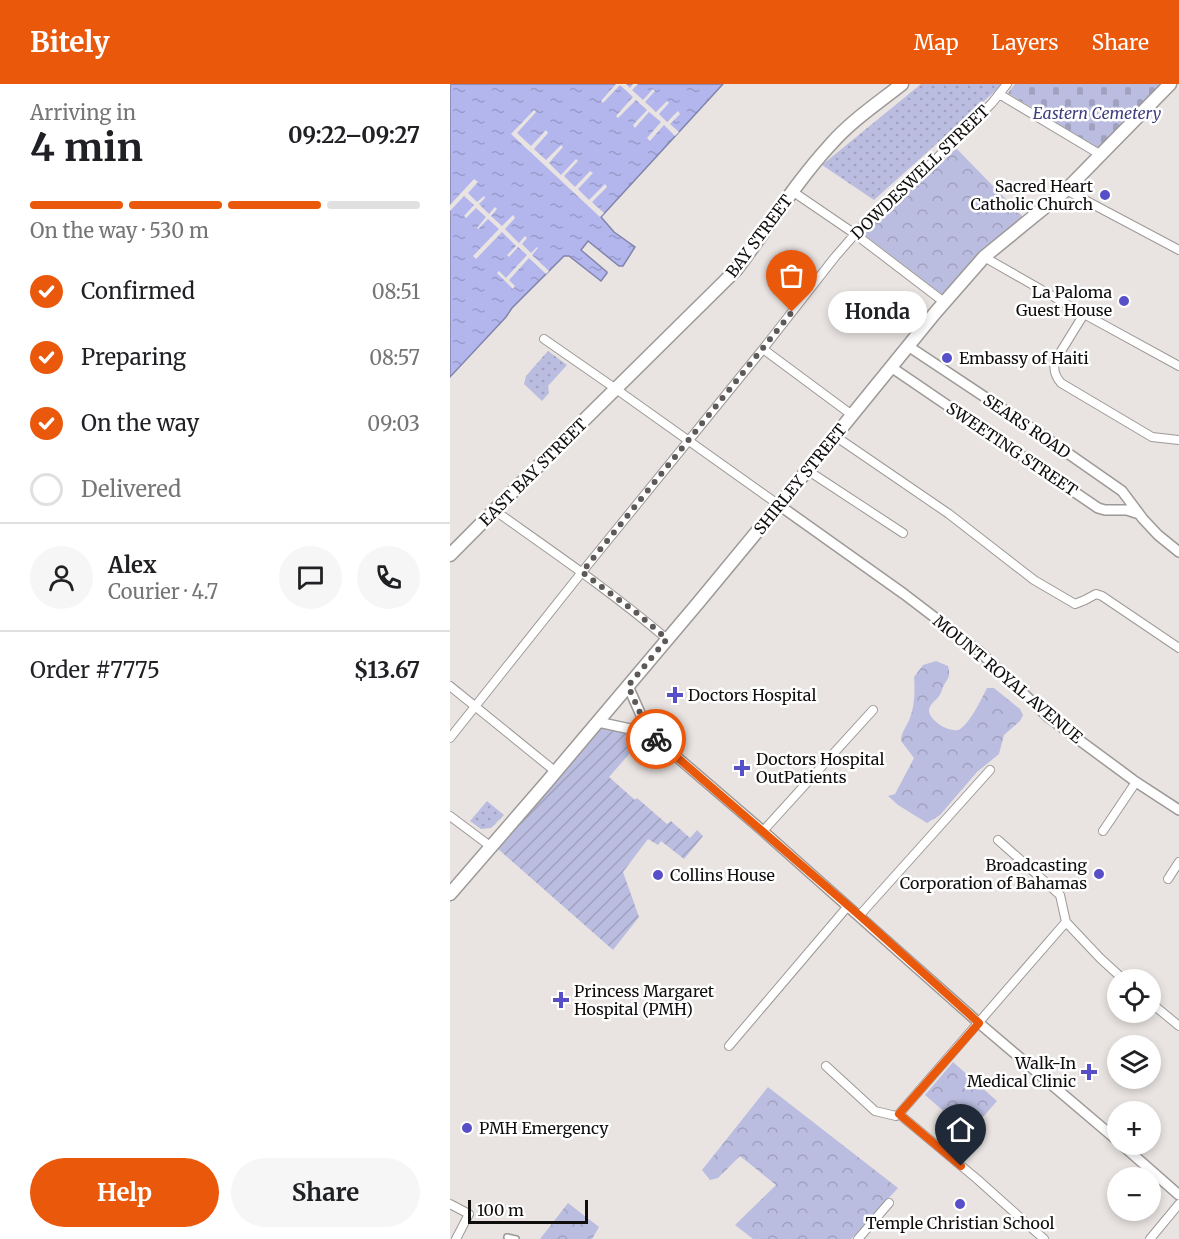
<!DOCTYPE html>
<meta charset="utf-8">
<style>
:root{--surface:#fff;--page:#f6f6f6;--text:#202124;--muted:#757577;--line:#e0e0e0;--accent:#ea580c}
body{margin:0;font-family:Merriweather,serif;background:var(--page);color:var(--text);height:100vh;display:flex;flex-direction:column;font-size:22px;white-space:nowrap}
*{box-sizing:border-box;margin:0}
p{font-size:20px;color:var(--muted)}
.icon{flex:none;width:33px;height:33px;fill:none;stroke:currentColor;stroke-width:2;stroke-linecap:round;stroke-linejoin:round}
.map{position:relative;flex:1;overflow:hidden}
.drawer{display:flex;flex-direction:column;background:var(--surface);width:450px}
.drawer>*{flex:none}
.controls{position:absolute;left:657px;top:885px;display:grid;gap:12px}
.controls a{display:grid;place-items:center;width:54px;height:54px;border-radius:50%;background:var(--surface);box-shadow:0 3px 9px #0003;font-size:30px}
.scale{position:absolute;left:18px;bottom:15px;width:120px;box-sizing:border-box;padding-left:6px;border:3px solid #100e0d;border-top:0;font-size:16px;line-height:21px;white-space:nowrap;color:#100e0d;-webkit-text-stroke:4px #fff;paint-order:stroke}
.pin{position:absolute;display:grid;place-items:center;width:51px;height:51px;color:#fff;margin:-62px -26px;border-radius:50% 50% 50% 0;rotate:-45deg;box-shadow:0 0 6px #0007}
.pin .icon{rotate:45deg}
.courier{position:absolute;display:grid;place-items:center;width:60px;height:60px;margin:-30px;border:4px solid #ea580c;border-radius:50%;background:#fff;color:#222;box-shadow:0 2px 8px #0007}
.bubble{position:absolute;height:42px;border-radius:21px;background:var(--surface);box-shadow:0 3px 9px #0003;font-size:20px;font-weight:700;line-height:42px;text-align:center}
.headline em{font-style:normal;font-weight:700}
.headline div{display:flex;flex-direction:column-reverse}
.headline{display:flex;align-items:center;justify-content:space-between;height:102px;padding:0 30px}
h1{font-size:39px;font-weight:700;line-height:45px}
.bar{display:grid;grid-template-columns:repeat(4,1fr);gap:9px 6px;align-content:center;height:72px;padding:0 30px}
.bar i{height:8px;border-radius:4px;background:var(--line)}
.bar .current{background:var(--accent)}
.bar p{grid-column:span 4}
.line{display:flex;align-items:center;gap:15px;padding:0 30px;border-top:2px solid var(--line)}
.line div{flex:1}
.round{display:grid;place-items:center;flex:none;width:63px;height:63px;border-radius:32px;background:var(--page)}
ol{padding:0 30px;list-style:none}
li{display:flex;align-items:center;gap:18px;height:66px}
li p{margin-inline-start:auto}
li .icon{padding:6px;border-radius:50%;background:var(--accent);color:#fff;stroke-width:4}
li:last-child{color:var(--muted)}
li i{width:33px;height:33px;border:3px solid var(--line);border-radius:50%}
.primary-button{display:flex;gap:12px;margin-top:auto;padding:12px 30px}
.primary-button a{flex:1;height:69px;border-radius:36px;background:var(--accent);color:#fff;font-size:24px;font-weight:700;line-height:69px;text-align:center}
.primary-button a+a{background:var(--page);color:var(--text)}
header{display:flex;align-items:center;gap:36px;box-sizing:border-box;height:84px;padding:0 30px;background:var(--accent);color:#fff}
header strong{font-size:28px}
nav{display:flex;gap:33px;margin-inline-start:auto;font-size:21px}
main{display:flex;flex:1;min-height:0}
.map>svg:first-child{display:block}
</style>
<header>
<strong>Bitely</strong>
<nav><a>Map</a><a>Layers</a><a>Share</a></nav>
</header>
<main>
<section class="drawer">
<div class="headline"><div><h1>4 min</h1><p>Arriving in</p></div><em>09:22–09:27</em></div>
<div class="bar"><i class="current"></i><i class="current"></i><i class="current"></i><i></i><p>On the way · 530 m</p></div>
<ol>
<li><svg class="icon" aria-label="check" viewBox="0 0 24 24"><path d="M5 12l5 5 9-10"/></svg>Confirmed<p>08:51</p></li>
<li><svg class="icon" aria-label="check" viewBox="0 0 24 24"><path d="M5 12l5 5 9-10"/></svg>Preparing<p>08:57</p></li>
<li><svg class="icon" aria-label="check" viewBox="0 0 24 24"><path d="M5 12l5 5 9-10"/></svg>On the way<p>09:03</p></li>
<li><i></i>Delivered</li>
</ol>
<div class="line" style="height:108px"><a class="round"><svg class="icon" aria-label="person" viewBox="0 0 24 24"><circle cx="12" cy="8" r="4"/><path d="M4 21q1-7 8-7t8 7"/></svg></a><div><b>Alex</b><p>Courier · 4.7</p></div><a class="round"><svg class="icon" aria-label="chat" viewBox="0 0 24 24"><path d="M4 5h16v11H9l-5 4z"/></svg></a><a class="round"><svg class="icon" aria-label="phone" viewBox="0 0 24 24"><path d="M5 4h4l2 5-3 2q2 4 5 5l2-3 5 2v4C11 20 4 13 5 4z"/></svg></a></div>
<div class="line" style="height:78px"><div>Order #7775</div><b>$13.67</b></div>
<div class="primary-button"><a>Help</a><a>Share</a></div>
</section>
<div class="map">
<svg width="729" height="1155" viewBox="0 0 729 1155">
<defs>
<pattern id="grass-dots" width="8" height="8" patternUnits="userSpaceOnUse" patternTransform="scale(1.5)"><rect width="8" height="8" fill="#babddf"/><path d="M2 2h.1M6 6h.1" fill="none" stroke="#9fa1be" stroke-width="1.8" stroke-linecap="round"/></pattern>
<pattern id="forest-crowns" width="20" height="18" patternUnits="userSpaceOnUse" patternTransform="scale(1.5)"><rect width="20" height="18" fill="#babddf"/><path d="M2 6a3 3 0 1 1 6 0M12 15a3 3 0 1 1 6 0" fill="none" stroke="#9fa1be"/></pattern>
<pattern id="cemetery-stones" width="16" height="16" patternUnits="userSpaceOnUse" patternTransform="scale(1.5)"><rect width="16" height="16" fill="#babddf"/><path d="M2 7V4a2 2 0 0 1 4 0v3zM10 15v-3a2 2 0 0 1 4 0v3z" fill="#9fa1be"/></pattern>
<pattern id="garden-furrows" width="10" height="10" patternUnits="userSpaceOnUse" patternTransform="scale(1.5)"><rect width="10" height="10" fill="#babddf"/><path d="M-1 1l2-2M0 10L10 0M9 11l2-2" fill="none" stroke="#9fa1be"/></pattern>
<pattern id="water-ripples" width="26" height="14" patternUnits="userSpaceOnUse" patternTransform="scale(1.5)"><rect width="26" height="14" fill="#b2b6ed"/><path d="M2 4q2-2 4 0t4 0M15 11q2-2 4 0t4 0" fill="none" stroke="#989bca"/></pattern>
</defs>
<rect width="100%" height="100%" fill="#e9e4e2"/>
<path fill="url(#grass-dots)" d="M471 0H553L424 116 372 81Z
M98 267 117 281 98 302 99 309 92 317 74 300 76 292Z
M37 717 54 731 41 744 31 745 20 737Z"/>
<path fill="url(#forest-crowns)" d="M506 64 573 133 535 163 494 212 412 149C442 119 477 95 506 64Z
M486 577 498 582C501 594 498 593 493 603 492 605 491 610 489 612 486 617 479 620 479 627 480 633 485 637 490 641 495 644 502 647 508 646 518 643 532 614 537 604H544L570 625 573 631 570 637 554 651 549 670 527 688 490 731 477 739 448 721 438 712 445 710 464 674 451 657C451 648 457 642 460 634 465 621 465 606 464 593L473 581Z
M503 978 547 1017 519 1049 475 1011Z
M318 1003 448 1104 401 1155H303L285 1141 326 1101 290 1072 268 1094 260 1096 252 1086Z
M118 1119 149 1143 142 1155H90Z"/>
<path fill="url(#cemetery-stones)" d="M565 0H709L712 2 651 66 558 9Z"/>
<path fill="url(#garden-furrows)" d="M150 641 194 653 159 693 185 716 187 714 217 740 221 737 240 754 247 746 253 752 234 775 211 757 208 761 198 755 173 788 189 833 163 866 48 765Z"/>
<path fill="url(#water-ripples)" stroke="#8184aa" stroke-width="1.5" d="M0 0H273L151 133 164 148 185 163 173 182H169L138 157 131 166 157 188V189L151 197 119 172H114L62 224 56 233 0 293Z"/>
<path fill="#e9e4e2" d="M166 0H176L180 4 183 0H188L182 6 193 16 203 5 205 7 195 18 206 28 217 17 219 19 209 30 217 38 228 27 230 30 220 40 229 48 225 52 214 41 200 57 197 54 211 38 199 28 185 44 183 41 197 26 186 16 168 34 166 32 183 13 170 1 153 19 151 17Z
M84 26 86 28 67 49 81 62 96 46 98 49 84 65 96 76 111 61 113 63 99 79 111 91 126 75 128 77 114 92 125 103 140 87 143 89 128 105 139 116 155 100 157 103 142 118 154 129 150 133 61 50Z
M24 95 28 98 18 109 27 118 34 112 35 114 29 120 39 130 45 123 47 125 41 132 52 142 63 131 65 134 55 145 69 159 75 152 77 154 72 160 81 169 87 163 88 164 82 171 99 187 96 190 79 174 59 196 65 202 63 205 47 189 49 187 56 194 77 171 68 163 59 173 57 171 66 162 52 148 26 175 23 172 49 145 38 135 28 145 27 144 36 133 26 124 16 134 14 132 24 121 14 112 0 127V121Z"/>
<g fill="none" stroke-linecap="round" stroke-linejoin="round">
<defs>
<path id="pedestrian" d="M57 1153 66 1155"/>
<path id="minor" d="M549 10 651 71
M616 106 729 166
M342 107 405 150 494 218
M534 173 634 230 729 282
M634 230 605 277C603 286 605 292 611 299L702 353 729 356
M94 255 166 305 329 421
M313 265 402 331
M385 352 499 430 584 496 625 520 635 516 646 510 652 512 729 564
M357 386 453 449
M44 426C103 468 162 508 217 555
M0 602 106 688
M0 654 132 488 313 265 385 173 425 127 484 77 542 19 557 0
M0 732 40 762
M313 747 423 626
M653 747 686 698
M548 756 610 811 616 838 650 874 674 896
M718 795 729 778
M409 832 540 686
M700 918 729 942
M279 962 398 822
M376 982 425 1027 446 1032 449 1030 527 1095 594 1155
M449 1030 616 838
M0 1120 19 1130 6 1155
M408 1155 439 1119
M700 1155 729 1120"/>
<path id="tertiary" d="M458 262 586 347 672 407 693 435 708 451 729 468
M441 283 648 424 655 426H677L689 430
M329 421 454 510 530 568 598 633 686 698 729 726
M178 602 199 649 313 747 529 939 668 1057
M148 638 199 649
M671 1060 729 1111"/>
<path id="trunk" d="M0 471 123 347 286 186C318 144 345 99 381 60 401 37 428 19 452 0
M0 810 97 698 248 519 329 421 485 229 534 173 616 106 720 0"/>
</defs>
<use href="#pedestrian" stroke="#9d9997" stroke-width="8"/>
<use href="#minor" stroke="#9d9997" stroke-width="10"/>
<use href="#tertiary" stroke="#9d9997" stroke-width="12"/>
<use href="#trunk" stroke="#9d9997" stroke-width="15"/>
<use href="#pedestrian" stroke="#fff" stroke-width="5"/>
<use href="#minor" stroke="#fff" stroke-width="8"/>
<use href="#tertiary" stroke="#fff" stroke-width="9"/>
<use href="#trunk" stroke="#fff" stroke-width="12"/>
</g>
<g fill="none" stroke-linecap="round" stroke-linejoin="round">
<path stroke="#5c5958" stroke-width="6" stroke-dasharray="0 10.8" d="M206 655 199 649 178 602 217 555 188 530 132 488 342 228"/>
<path stroke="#ea580c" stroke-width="8" d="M206 655 409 831 529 939 449 1030 511 1082"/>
</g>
<g fill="#574fc7" stroke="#fff" stroke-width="2">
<circle cx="655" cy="111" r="6"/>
<circle cx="674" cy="217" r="6"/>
<circle cx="497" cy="274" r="6"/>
<path d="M222 602h6v6h6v6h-6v6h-6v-6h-6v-6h6z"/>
<path d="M289 675h6v6h6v6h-6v6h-6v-6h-6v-6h6z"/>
<circle cx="649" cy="790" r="6"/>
<circle cx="208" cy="791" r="6"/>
<path d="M108 907h6v6h6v6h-6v6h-6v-6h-6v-6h6z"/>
<path d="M636 979h6v6h6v6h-6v6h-6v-6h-6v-6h6z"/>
<circle cx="17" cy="1044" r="6"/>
<circle cx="510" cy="1120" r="6"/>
</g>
<g text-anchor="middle" stroke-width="5" stroke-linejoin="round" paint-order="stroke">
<g font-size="16" font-style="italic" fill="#3f3e7f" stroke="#fff">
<text x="647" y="35">Eastern Cemetery</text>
</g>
<g font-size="16" fill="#100e0d" stroke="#fff">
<text transform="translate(470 88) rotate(-44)" y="6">DOWDESWELL STREET</text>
<text transform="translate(309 152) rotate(-53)" y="6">BAY STREET</text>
<text transform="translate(577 342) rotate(34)" y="6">SEARS ROAD</text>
<text transform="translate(562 365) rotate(34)" y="6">SWEETING STREET</text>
<text transform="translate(83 388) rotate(-45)" y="6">EAST BAY STREET</text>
<text transform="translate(350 395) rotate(-51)" y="6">SHIRLEY STREET</text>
<text transform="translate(558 595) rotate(40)" y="6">MOUNT ROYAL AVENUE</text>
</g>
<g font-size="16" fill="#100e0d" stroke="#fff" text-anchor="start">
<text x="643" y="108" text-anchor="end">Sacred Heart<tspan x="643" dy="18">Catholic Church</tspan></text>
<text x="662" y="214" text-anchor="end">La Paloma<tspan x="662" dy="18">Guest House</tspan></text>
<text x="509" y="280">Embassy of Haiti</text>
<text x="238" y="617">Doctors Hospital</text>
<text x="306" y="681">Doctors Hospital<tspan x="306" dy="18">OutPatients</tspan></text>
<text x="637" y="787" text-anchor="end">Broadcasting<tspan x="637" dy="18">Corporation of Bahamas</tspan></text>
<text x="220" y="797">Collins House</text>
<text x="124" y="913">Princess Margaret<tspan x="124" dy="18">Hospital (PMH)</tspan></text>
<text x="626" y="985" text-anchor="end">Walk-In<tspan x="626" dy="18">Medical Clinic</tspan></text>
<text x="29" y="1050">PMH Emergency</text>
<text x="510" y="1145" text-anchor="middle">Temple Christian School</text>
</g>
</g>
</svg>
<div class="controls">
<a><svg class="icon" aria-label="locate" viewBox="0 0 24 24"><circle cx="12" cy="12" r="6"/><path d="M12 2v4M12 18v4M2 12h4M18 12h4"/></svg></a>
<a><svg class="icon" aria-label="layers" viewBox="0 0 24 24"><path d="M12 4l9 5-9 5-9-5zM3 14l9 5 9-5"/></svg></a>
<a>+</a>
<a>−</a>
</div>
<div class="scale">100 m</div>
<div class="pin" style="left:342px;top:228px;background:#ea580c"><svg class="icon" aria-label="bag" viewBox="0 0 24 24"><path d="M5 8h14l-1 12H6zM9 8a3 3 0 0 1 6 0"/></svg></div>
<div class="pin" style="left:511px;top:1082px;background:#1f2937"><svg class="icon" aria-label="home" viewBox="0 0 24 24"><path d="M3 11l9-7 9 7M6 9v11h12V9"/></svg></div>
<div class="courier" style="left:206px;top:655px"><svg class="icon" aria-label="bike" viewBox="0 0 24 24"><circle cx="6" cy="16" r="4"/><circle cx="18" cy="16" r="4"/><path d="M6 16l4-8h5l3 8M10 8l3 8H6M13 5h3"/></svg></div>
<div class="bubble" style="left:378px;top:207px;width:99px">Honda</div>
</div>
</main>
